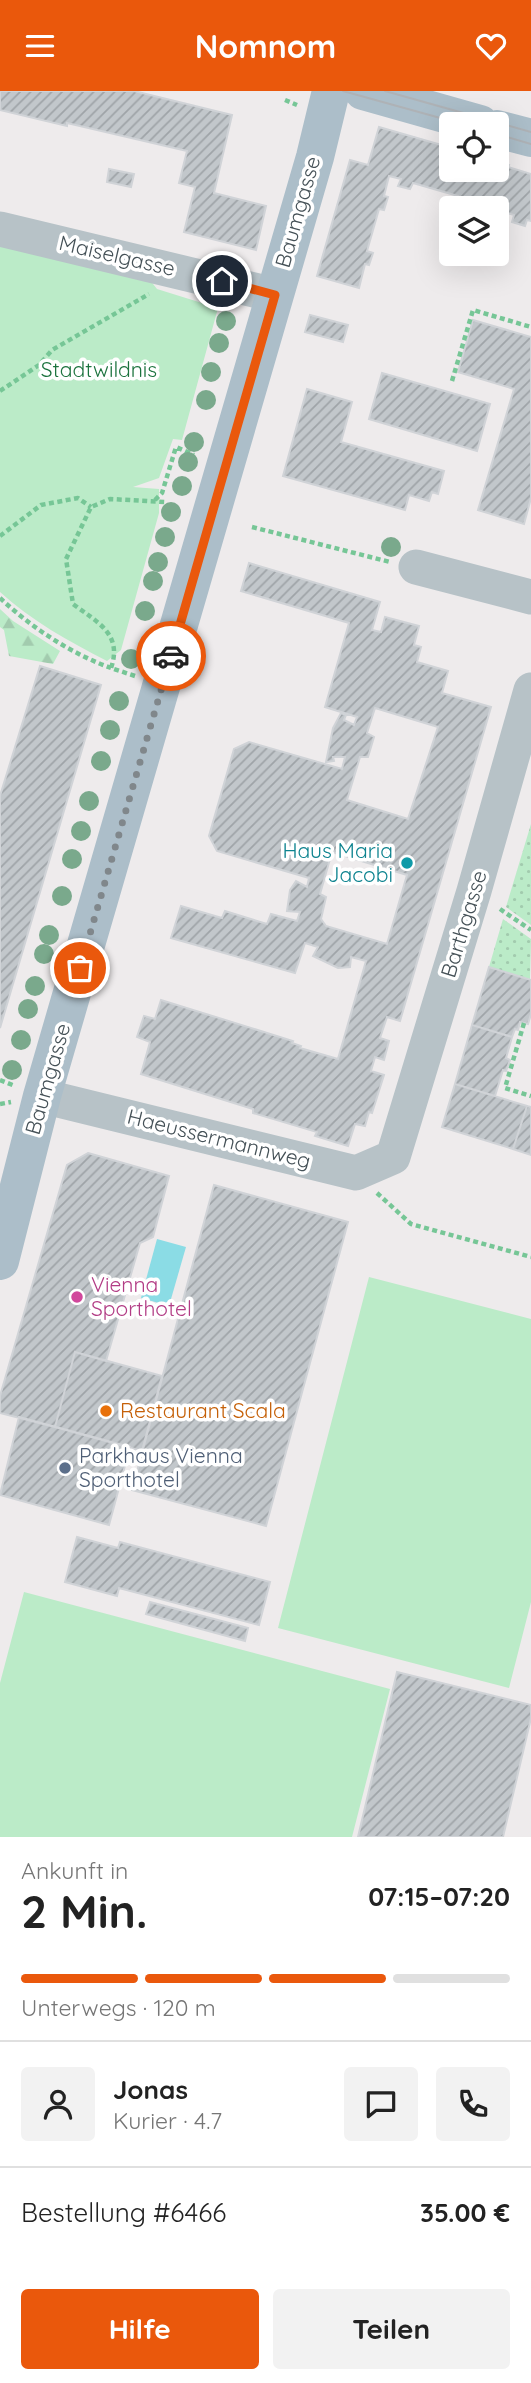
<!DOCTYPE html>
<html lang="de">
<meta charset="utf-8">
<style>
:root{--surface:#fff;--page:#f2f2f2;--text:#222;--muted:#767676;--line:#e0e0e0;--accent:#ea580c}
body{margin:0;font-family:Quicksand,sans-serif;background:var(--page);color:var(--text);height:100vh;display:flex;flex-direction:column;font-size:26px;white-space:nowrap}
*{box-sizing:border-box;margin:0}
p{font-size:23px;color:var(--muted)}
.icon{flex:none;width:38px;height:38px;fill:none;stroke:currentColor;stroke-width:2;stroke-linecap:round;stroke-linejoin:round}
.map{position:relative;height:1746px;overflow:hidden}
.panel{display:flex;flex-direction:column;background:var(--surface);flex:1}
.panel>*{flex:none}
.tools{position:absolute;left:439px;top:21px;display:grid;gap:14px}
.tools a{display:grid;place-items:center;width:70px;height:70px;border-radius:7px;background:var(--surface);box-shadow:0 7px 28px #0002;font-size:35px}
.pin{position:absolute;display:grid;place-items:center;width:60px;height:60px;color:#fff;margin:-30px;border:4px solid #fff;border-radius:50%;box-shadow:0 2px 7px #0007}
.courier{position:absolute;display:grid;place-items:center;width:70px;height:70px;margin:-35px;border:5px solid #ea580c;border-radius:50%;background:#fff;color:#222;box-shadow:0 2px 9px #0007}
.summary em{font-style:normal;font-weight:700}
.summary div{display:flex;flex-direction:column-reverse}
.summary{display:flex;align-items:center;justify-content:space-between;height:119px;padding:0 21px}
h1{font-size:46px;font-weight:700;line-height:52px}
.bar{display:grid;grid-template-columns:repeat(4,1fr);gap:10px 7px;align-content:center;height:84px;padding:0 21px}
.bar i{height:9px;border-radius:5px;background:var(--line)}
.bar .current{background:var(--accent)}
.bar p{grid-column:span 4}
.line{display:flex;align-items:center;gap:18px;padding:0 21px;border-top:2px solid var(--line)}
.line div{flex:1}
.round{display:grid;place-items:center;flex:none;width:74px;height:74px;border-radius:7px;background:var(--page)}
.primary-button{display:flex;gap:14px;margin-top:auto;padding:14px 21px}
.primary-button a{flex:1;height:80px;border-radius:7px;background:var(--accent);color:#fff;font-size:28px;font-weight:700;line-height:80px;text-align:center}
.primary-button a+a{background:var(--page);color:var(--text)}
header{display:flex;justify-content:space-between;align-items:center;height:91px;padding:0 21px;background:var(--accent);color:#fff;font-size:32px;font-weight:700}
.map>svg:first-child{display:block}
</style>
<header><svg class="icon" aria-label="menu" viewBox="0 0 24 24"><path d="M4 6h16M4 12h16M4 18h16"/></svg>Nomnom<svg class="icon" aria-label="heart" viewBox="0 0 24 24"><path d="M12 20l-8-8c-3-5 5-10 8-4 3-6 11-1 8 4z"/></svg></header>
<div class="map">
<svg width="531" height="1746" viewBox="0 0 531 1746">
<defs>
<pattern id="grass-dots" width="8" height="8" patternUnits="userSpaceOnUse" patternTransform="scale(1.75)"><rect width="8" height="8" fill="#bbebc8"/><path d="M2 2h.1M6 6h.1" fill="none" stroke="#a2cbae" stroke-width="1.8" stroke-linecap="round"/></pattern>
<pattern id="forest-firs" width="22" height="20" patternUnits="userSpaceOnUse" patternTransform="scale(1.75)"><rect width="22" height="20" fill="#bbebc8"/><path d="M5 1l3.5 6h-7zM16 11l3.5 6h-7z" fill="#a2cbae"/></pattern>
<pattern id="building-hatch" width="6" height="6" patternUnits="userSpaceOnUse" patternTransform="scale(1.75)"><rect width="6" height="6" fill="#c2c7cb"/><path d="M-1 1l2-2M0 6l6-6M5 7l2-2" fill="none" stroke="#9fa4a8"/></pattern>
</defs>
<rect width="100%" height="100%" fill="#eeebec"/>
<path fill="url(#grass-dots)" d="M531 733V834L506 816Z
M503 828 531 848 530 888 489 876Z"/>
<path fill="url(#forest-firs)" d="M0 518 13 530 60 560 53 573 9 565 4 539 0 536Z"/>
<path fill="#bbebc8" d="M0 147 146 184 157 198 218 217 182 349 173 348 159 387 133 396 159 398V422L121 559 107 570C68 550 32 530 0 501Z
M369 1186 531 1228V1511L509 1597 278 1537Z
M24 1501 390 1598 352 1746H0V1592Z"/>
<path fill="#8bdce5" d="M157 1148 186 1156 169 1215 141 1207Z"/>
<path fill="url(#building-hatch)" stroke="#d0d3d7" stroke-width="2" fill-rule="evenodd" d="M0 0H134L232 24 214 102 266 115 256 159 184 141 195 96 179 92 187 60 67 32V35L0 19Z
M379 36 452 57V79H497V70L509 74 508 76 531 83V130L527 129 525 135 512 131 514 124 491 117 493 113 471 107 468 115 456 111 458 105 413 92 410 98 398 95 401 88 389 85 384 105 388 106 384 119 379 118 367 160 373 162 369 174 365 173 359 197 317 185 350 69 368 74Z
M109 78 134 83 131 96 107 91Z
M310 224 348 234 343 251 305 241Z
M473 229 531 246V407L524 433 478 419 514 298 458 281Z
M382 282 490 313 477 360 369 328Z
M307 298 352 311 341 351 444 380 438 403 432 401 429 410 409 404 405 419 283 385Z
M249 472 380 511 372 539 381 541 385 526 419 535 414 554 421 556 417 571 448 580 442 602 491 616 400 930 387 926 380 947 389 950 384 969 375 966 371 980 384 984 372 1022 369 1021 365 1035 355 1033 348 1055 315 1045 317 1041 253 1022V1018L141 983 150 951 137 946 144 925 155 928 161 909 293 950 292 952 301 955 300 957 338 968 366 870 351 866 350 876 338 877 313 865 318 856 305 852 295 882 171 847 181 815 222 827 225 820 267 833 271 823 297 830 300 821 287 820 290 799 296 790 307 796 309 787 217 760 209 745 234 658 249 651 342 678 345 666H333L334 670 326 671 333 637 341 622 346 624 344 629 354 634 357 626 325 616 349 532 241 500ZM375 617 438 636 408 728 347 709 360 666H368L374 646 367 642ZM332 761 407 784 387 853 326 835 321 828 326 806 320 803Z
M40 575 101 594 0 937V705Z
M489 876 531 889V923L528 933 520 931 518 939 515 938 512 946 472 934Z
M472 934 512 946 506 967 510 969 506 980 503 979 495 1005 455 993Z
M455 993 527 1015 513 1058 442 1036Z
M527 1015 531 1016V1064L513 1058Z
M88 1062 169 1085 153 1146 140 1152 106 1270 75 1261 55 1336 0 1322V1305L67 1074Z
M214 1094 348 1131 266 1435 132 1399Z
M75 1261 162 1285 142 1360 55 1336Z
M19 1326 130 1356 109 1434 0 1404Z
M77 1446 118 1457 120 1451 270 1491 259 1534 119 1497 117 1505 65 1491Z
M150 1511 248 1537 245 1550 146 1523Z
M397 1581 531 1614V1627L503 1746H358Z"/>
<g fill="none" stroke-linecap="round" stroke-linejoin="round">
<path stroke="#76c696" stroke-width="4.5" stroke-dasharray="5 3.5" stroke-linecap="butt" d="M285 9 297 14
M452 290 473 219 531 236
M0 300 39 274 52 259 149 203
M155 409 162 402 176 356 194 364
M252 436 390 471
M0 445 41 414 78 407 91 416
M0 507C32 537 70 562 111 577
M135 585 111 577C123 543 97 531 73 513L66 468 91 416 110 408 166 411
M500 818 531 839
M524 932 505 997 531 1005
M0 989 15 995
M0 1013 11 1011
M377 1102 411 1133 531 1166"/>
<path stroke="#b7c2c7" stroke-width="35" d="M0 138 275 204
M416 476 531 506
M42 1005 356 1082 393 1066 474 800 531 599"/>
<path stroke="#acbec9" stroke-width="38" d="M363 0 480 33
M497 38 531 47
M0 1170 42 1005 315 66 331 0"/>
<path stroke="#aeb2b6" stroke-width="2" d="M343 0 462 33
M385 0 531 41
M497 43 531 53"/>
</g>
<g fill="#7aa98c">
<circle cx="226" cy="230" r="10"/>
<circle cx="219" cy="252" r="10"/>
<circle cx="211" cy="281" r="10"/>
<circle cx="206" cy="309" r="10"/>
<circle cx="194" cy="351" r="10"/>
<circle cx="188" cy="371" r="10"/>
<circle cx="182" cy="395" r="10"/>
<circle cx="171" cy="421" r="10"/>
<circle cx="165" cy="446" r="10"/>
<circle cx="391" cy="456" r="10"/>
<circle cx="158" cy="471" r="10"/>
<circle cx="153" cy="490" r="10"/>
<circle cx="145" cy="520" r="10"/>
<circle cx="131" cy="568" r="10"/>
<circle cx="119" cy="610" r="10"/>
<circle cx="110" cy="639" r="10"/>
<circle cx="101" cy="670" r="10"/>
<circle cx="89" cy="710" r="10"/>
<circle cx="81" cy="740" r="10"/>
<circle cx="72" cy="768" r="10"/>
<circle cx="62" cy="805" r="10"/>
<circle cx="49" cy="844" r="10"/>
<circle cx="44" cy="863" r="10"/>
<circle cx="35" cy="895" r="10"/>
<circle cx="28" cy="918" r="10"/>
<circle cx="21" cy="949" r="10"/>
<circle cx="12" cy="979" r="10"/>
</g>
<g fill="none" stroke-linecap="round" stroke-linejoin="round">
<path stroke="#80878b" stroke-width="7" stroke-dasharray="0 12.6" d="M80 877 171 565"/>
<path stroke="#ea580c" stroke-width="9" d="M171 565 275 204 222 190"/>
</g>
<circle fill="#0f9aa8" stroke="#fff" stroke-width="2.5" cx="407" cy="772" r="7"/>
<circle fill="#d1479c" stroke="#fff" stroke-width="2.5" cx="77" cy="1206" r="7"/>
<circle fill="#e8710a" stroke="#fff" stroke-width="2.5" cx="106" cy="1320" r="7"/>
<circle fill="#5c6f8a" stroke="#fff" stroke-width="2.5" cx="65" cy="1377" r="7"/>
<g text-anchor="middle" stroke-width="7" stroke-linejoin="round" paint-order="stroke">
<g font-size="21" fill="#455157" stroke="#fff">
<text transform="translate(298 121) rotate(-74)" y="7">Baumgasse</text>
<text transform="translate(117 165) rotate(13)" y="7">Maiselgasse</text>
<text transform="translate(464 833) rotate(-73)" y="7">Barthgasse</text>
<text transform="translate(48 988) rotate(-74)" y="7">Baumgasse</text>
<text transform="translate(219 1048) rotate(14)" y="7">Haeussermannweg</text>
</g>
<g font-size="21" fill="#1c733e" stroke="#fff">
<text x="99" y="286">Stadtwildnis</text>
</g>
<g font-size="21" fill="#0d838f" stroke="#fff" text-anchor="end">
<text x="393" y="767">Haus Maria<tspan x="393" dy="24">Jacobi</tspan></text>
</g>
<g font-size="21" fill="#b23c85" stroke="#fff" text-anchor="start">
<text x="91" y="1201">Vienna<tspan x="91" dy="24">Sporthotel</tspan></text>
</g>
<g font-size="21" fill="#c56008" stroke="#fff" text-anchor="start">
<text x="120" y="1327">Restaurant Scala</text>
</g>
<g font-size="21" fill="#4e5e75" stroke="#fff" text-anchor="start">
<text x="79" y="1372">Parkhaus Vienna<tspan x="79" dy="24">Sporthotel</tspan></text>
</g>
</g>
</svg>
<div class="tools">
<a><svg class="icon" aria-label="locate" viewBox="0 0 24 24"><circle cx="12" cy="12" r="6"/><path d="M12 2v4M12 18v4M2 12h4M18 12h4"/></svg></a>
<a><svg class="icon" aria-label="layers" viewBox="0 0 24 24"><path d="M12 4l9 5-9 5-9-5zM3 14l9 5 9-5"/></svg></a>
</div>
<div class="pin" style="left:80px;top:877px;background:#ea580c"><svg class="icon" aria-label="bag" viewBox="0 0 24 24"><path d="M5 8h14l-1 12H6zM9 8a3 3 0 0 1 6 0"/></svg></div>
<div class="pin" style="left:222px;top:190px;background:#1f2937"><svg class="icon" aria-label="home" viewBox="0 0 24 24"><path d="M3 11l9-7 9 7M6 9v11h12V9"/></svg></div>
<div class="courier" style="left:171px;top:565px"><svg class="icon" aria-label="car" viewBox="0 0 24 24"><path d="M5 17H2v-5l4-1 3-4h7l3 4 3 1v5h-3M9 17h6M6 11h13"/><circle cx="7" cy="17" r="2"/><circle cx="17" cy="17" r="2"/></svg></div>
</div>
<section class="panel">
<div class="summary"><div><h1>2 Min.</h1><p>Ankunft in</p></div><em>07:15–07:20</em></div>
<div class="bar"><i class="current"></i><i class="current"></i><i class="current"></i><i></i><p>Unterwegs · 120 m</p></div>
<div class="line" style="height:126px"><a class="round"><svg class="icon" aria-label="person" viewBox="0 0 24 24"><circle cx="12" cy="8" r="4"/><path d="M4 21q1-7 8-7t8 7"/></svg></a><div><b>Jonas</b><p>Kurier · 4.7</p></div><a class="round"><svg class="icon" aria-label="chat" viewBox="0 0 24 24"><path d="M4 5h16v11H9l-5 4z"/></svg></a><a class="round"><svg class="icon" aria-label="phone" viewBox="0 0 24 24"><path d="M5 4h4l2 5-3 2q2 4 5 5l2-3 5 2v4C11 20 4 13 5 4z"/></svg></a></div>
<div class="line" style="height:91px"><div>Bestellung #6466</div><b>35.00 €</b></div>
<div class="primary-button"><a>Hilfe</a><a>Teilen</a></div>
</section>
